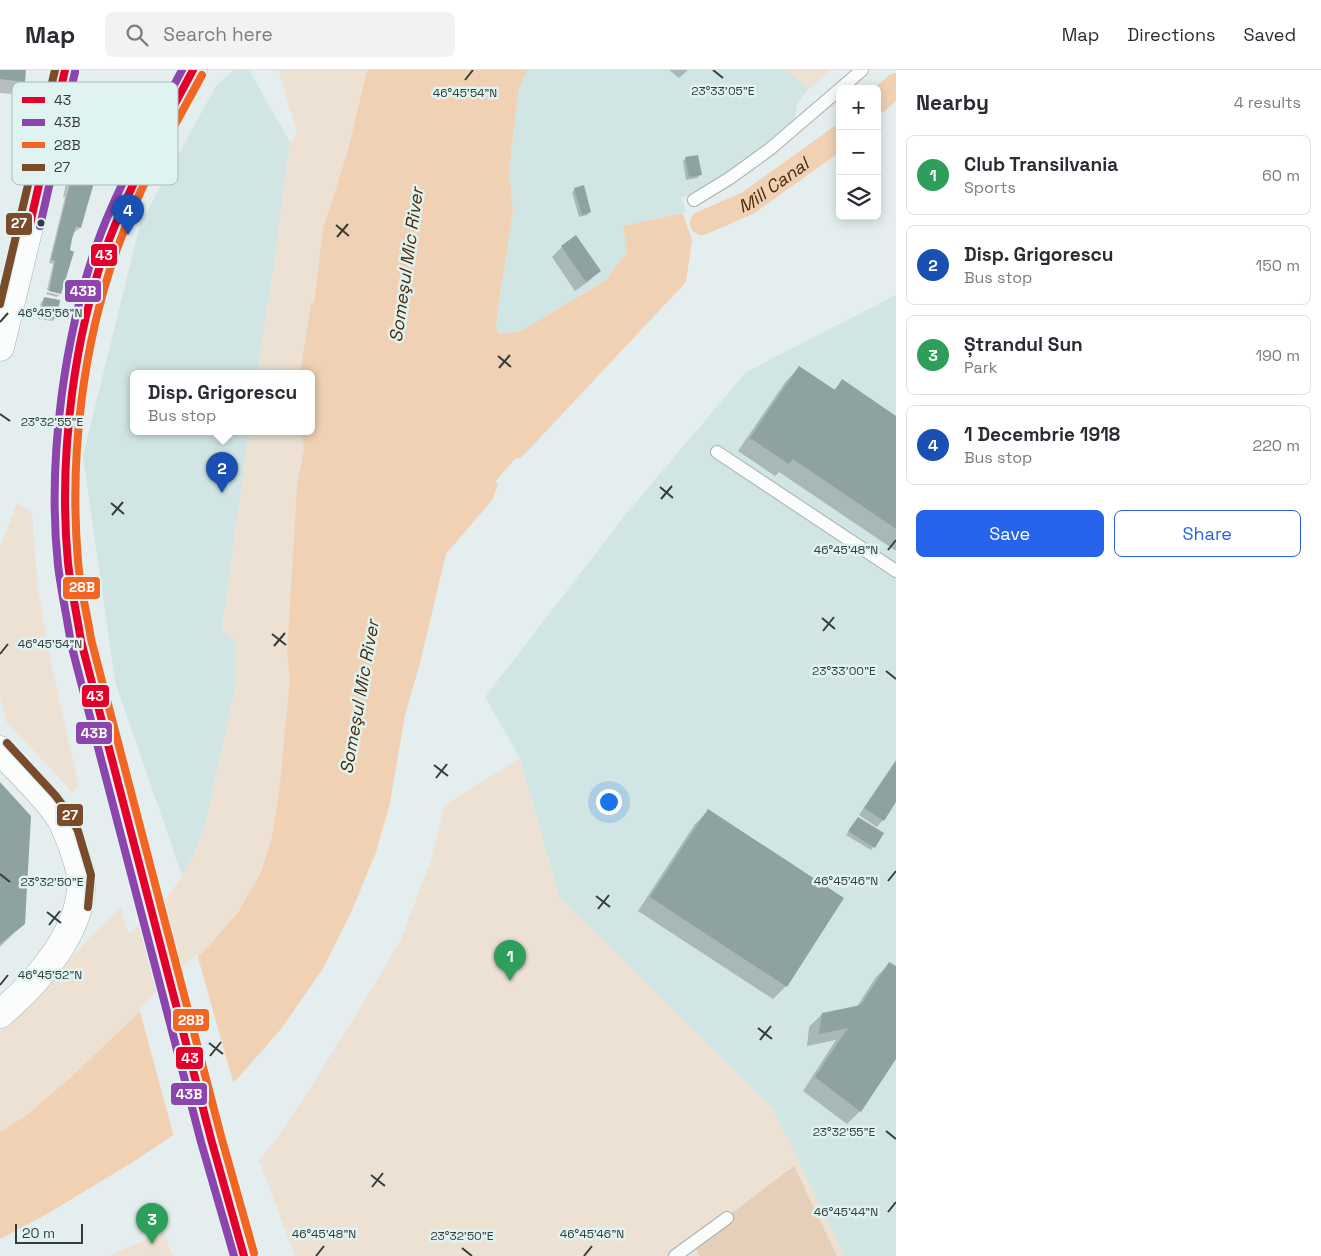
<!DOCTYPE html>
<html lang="en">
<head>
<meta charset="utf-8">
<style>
	body { margin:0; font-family:"Space Grotesk",sans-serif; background:#f2f2f3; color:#2b2b33 }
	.controls { position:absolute; right:15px; top:15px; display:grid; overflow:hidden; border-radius:8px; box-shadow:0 2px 12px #0003 }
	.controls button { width:45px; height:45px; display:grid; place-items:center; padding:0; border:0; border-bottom:1px solid #e1e1e2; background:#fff; color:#2b2b33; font:25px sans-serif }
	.scale { position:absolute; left:15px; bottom:12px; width:68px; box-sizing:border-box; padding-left:5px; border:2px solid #353d3c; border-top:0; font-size:14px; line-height:18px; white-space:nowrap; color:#353d3c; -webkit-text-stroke:4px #dff3f1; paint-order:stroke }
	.you { position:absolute; left:608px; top:731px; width:18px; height:18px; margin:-12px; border:4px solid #fff; border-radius:50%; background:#1a73e8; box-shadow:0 0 0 8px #1a73e833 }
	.badge { display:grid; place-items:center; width:32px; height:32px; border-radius:50%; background:#2563eb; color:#fff; font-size:16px; font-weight:700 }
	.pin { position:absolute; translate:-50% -41px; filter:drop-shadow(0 1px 2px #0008) }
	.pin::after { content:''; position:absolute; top:26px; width:18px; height:15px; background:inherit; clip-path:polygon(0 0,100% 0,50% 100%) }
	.popup { position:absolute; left:130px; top:300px; width:185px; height:65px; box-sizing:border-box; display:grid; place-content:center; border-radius:8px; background:#fff; filter:drop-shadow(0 1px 4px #0005); font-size:16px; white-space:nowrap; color:#7c7c81 }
	.popup b { font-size:19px; color:#2b2b33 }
	.popup::after { content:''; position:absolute; left:50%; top:100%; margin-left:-10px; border:10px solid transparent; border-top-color:#fff }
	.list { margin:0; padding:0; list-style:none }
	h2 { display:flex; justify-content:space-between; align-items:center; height:65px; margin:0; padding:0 20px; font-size:21px }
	h2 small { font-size:16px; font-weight:400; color:#7c7c81 }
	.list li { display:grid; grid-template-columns:32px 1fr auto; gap:15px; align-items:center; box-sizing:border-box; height:80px; margin:0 10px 10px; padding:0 10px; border:1px solid #e1e1e2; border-radius:8px }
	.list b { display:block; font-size:19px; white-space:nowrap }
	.list p { margin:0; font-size:16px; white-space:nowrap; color:#7c7c81 }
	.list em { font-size:16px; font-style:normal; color:#7c7c81 }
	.actions { display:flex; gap:10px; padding:15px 20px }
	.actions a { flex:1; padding:11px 0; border:1px solid #2563eb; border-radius:8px; text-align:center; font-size:18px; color:#2563eb }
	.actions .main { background:#2563eb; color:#fff }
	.icon { flex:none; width:28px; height:28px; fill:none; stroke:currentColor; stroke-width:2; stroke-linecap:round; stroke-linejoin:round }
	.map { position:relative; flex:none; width:896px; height:1186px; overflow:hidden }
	header { display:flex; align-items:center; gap:30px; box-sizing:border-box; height:70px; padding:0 25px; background:#fff; border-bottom:1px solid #e1e1e2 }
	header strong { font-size:24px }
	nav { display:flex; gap:28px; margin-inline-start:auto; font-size:18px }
	.search { width:350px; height:45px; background:#f2f2f3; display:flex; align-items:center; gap:12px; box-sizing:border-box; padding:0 18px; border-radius:8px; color:#7c7c81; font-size:19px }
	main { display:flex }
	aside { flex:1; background:#fff }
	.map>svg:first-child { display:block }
	.built { fill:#d1e6e4 }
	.green { fill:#ede1d4 }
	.forest { fill:#e5cfb8 }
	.water { fill:#f0d1b4 }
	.pier { fill:#e4eeee }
	.shadow { fill:#0003 }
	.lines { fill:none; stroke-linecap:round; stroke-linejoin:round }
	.canal { stroke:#f0d1b4; stroke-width:24 }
	.building { fill:#8ea2a0 }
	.service-casing { stroke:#a8b0af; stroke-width:14 }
	.tertiary-casing { stroke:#a8b0af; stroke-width:29 }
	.secondary-casing { stroke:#a8b0af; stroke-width:29 }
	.service { stroke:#fbfcfc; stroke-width:12 }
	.tertiary { stroke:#fbfcfc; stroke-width:28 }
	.secondary { stroke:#fbfcfc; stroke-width:28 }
	.bus-1-casing { stroke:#dff3f1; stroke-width:11 }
	.bus-2-casing { stroke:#dff3f1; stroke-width:11 }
	.bus-3-casing { stroke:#dff3f1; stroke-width:11 }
	.bus-4-casing { stroke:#dff3f1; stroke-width:11 }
	.bus-1 { stroke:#e4002b; stroke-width:8 }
	.bus-2 { stroke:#8e44ad; stroke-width:8 }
	.bus-3 { stroke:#f26522; stroke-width:8 }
	.bus-4 { stroke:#7a4b2a; stroke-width:8 }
	.ticks { fill:none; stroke:#353d3c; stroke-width:2 }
	.bus-dot { fill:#353d3c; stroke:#dff3f1; stroke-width:2 }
	.labels { text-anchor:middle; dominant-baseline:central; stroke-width:5; stroke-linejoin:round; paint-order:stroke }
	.water-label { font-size:18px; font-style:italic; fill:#4b2b0b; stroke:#dff3f1 }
	.key { fill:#dff3f1; stroke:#acbcbb; stroke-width:1 }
	.key-label { font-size:14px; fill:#353d3c }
	.ticks-label { font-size:12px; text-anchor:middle; fill:#353d3c; stroke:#dff3f1; stroke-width:5; stroke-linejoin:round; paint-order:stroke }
	.line-badge { stroke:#dff3f1; stroke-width:2 }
	.badge-label { font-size:14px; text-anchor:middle; font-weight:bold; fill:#fff }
</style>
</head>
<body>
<header>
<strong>Map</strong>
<div class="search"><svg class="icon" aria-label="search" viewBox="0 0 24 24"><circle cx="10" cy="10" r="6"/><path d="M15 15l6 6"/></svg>Search here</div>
<nav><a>Map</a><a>Directions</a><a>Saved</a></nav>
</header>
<main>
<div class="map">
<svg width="896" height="1186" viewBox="0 0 896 1186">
	<rect width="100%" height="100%" fill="#e4eeee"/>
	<path class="built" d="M234,0H249L290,72L273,202L257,304H133V362H249L222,560L236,572V616L205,755L193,787L182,805L115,612L83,386L140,154L216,16Z
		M527,0H786L809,19L797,33L795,51L703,121L681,128L686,142L624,156L627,182L606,210L519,262L498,263L496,255L513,141L509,100L519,19Z
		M896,225V1186H845L773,1039L559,827L520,688L485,627L626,444L746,302Z"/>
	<path class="green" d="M278,0H367L347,84L323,158L314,233H311L300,304H257L273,202L290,72L297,62Z
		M786,0H831L809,19Z
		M249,362H302L304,380L297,414L287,584L290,609L279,723L272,766L261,802L239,841L206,879L71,1007L28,1044L0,1062V961C35,936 61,899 90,867C100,857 111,848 121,838L129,864L167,827L178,812L193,787L205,755L236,616V572L222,560Z
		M17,433L32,442L38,520L51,592L79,717L72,722L6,651L0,626V478Z
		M520,688L559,827L773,1039L845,1186H295L259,1090L281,1063L315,1010L353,950L400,871L432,788L445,735Z
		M163,1162L173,1186H109Z"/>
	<path class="forest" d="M794,1096L837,1186H699L694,1172Z"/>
	<path class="water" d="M367,0H527L519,19L509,100L513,141L497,247L496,255L498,263L519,262L606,210L627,182L623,156L683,143L692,171L686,212L522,387L515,389L495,412L498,414L492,430L446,484L420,593L405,645L390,733L376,782L353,838L322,900L281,959L238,1008L191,1050L169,1068L133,1092L47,1144L0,1169V1062L28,1044L71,1007L206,879L239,841L261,802L272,766L279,723L290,609L287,584L297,414L304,380L302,362H311V304H300L311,233H314L323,158L347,84Z"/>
	<path class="pier" d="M197,884L234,1015L174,1067L139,938Z"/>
	<path class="shadow" d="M0,0H24V11L10,24L0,23Z
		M669,0H688L679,8Z
		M92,14L125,55L118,62L80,56L85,21Z
		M686,88L700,105L697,108L686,110L683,91Z
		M75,98L94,109L80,158L72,164L60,223L47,220L53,194L49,193L65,127H63L68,105Z
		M575,119L590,142L587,145L579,147L572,122Z
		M562,177L599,201L589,211L575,221L552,187Z
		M47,222L59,225L57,227L46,224Z
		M44,229L55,248L52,251L38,249L41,232Z
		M799,298L833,321L842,311L896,347V481L779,402L775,406L738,381L786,311Z
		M896,690V730L883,750L877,757L859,745Z
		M0,714L24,853L0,877Z
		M708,741L786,916L773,929L638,841L695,754Z
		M858,748L882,764L871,780L846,765Z
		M889,894L896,897V987L860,1041L847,1054L803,1021L836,970L807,976L809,957L822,944L856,938L876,907Z"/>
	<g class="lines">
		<g class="canal">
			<path d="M877,32L896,15"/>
			<path id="s1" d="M702,153L748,133L840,67"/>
		</g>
	</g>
	<path class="building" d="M0,0H26L25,12L0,9Z
		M92,13L132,19L126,56L86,49Z
		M698,85L702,105L689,107L685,87Z
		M74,97L87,101L89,105L95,109L81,158L76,156L72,169L70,180L74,182L61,224L49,221L55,191L51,190Z
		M584,115L591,142L582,145L574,118Z
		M576,165L601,201L586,212L561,176Z
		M44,227L60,230L57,249L40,246Z
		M799,296L835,320L842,309L896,346V459L793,389L789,394L750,368Z
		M896,691V732L884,751L864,738Z
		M0,712L31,746L25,854L0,874Z
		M708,739L844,828L787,917L650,827Z
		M858,747L884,763L875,778L848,761Z
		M889,892L896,896V989L861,1042L815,1007L848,958L819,964L822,943L861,935Z"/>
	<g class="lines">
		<g class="service-casing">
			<path id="service" d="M840,19L862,0
				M694,130L730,108L770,79L840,19
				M717,382L896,501
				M675,1186L727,1148"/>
		</g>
		<g class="tertiary-casing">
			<path id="tertiary" d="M0,277L37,124L65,0
				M0,680C20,702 45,724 61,749C66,758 69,768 73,777C76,787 80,797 81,807C85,859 37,913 0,944"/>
		</g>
		<g class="secondary-casing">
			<path id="secondary" d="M193,0C166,52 137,102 115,155C101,189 92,225 84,260C68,337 61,414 68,493C71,519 77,545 81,571L211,1069L244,1186"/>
		</g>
		<use href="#service" class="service"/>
		<use href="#tertiary" class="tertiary"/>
		<use href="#secondary" class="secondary"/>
		<g class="bus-1-casing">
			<path id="bus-1" d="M193,0C166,51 137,102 115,155C74,254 58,386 68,493C71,519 77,545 81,571L211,1069L244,1186
				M30,154L65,0"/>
		</g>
		<g class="bus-2-casing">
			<path id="bus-2" d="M182,0C154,54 123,106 101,163C64,261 47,391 58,495C61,521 67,547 71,574L201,1072L234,1186
				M40,156L75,2"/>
		</g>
		<g class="bus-3-casing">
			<path id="bus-3" d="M202,5C173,59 141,113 120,171C83,269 69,386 78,491C80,517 87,543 91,569L221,1066L254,1183"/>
		</g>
		<g class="bus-4-casing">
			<path id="bus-4" d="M0,234L55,0
				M7,673L55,725L70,745L78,761L91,805L88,837"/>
		</g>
		<use href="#bus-1" class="bus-1"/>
		<use href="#bus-2" class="bus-2"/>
		<use href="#bus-3" class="bus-3"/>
		<use href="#bus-4" class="bus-4"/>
	</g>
	<path class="ticks" d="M713,0L723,8M465,10L473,0M336,155L349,166M337,167L348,154M0,252L8,243M498,286L511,297M499,298L510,285M0,344L10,351M660,417L673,428M661,429L672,416M111,433L124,444M112,445L123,432M888,480L896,470M822,548L835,559M823,561L834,547M272,564L286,575M274,576L285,563M0,584L8,574M886,601L896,609M434,695L448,706M436,708L447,694M0,804L10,812M888,811L896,801M596,826L610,837M598,839L609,825M47,842L61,853M49,855L60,841M0,915L8,905M758,958L772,969M760,970L771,956M209,973L223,984M210,986L221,972M886,1061L896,1069M371,1105L385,1116M372,1117L383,1103M888,1142L896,1132M462,1178L472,1186M316,1186L324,1176M584,1186L592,1176"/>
	<circle class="bus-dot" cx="41" cy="153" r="4.5"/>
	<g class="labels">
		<g class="water-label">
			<text stroke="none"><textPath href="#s1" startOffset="81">Mill Canal</textPath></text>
			<text transform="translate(406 195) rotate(-82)">Someşul Mic River</text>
			<text transform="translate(359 627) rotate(-80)">Someşul Mic River</text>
		</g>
	</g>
	<rect x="12" y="12" width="166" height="103" rx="8" class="key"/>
	<rect x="22" y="27" width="23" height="6" fill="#e4002b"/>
	<rect x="22" y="49" width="23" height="7" fill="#8e44ad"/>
	<rect x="22" y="72" width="23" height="6" fill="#f26522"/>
	<rect x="22" y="94" width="23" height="7" fill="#7a4b2a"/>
	<g class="key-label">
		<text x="54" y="35">43</text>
		<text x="54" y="57">43B</text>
		<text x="54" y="80">28B</text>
		<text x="54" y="102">27</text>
	</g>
	<g class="ticks-label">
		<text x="723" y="25">23°33'05"E</text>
		<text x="465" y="27">46°45'54"N</text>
		<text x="50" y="247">46°45'56"N</text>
		<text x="52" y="356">23°32'55"E</text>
		<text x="846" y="484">46°45'48"N</text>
		<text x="50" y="578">46°45'54"N</text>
		<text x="844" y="605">23°33'00"E</text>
		<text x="846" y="815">46°45'46"N</text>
		<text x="52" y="816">23°32'50"E</text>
		<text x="50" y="909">46°45'52"N</text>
		<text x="844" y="1066">23°32'55"E</text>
		<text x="846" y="1146">46°45'44"N</text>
		<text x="324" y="1168">46°45'48"N</text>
		<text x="592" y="1168">46°45'46"N</text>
		<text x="462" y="1170">23°32'50"E</text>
	</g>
	<g class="line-badge">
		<rect x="5" y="142" width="28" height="24" rx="5" fill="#7a4b2a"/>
		<rect x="90" y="173" width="28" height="24" rx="5" fill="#e4002b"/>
		<rect x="64" y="209" width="38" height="24" rx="5" fill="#8e44ad"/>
		<rect x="62" y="506" width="39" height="24" rx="5" fill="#f26522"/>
		<rect x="81" y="614" width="29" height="24" rx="5" fill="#e4002b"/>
		<rect x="75" y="651" width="38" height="24" rx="5" fill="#8e44ad"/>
		<rect x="56" y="733" width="28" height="24" rx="5" fill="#7a4b2a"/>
		<rect x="172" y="938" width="38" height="24" rx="5" fill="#f26522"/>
		<rect x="175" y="976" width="29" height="24" rx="5" fill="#e4002b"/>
		<rect x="170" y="1012" width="38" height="24" rx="5" fill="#8e44ad"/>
	</g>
	<g class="badge-label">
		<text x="19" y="158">27</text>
		<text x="104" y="190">43</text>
		<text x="83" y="226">43B</text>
		<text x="82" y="522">28B</text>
		<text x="95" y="631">43</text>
		<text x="94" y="668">43B</text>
		<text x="70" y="750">27</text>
		<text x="191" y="955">28B</text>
		<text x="190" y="993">43</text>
		<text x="189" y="1029">43B</text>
	</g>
</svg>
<div class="controls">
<button>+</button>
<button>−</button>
<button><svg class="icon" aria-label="layers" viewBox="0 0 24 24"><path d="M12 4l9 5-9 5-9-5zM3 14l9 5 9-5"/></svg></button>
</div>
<div class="scale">20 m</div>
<div class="you"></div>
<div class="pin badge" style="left:510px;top:911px;background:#2e9e5b">1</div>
<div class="pin badge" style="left:222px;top:423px;background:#1a4fb4">2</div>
<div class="popup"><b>Disp. Grigorescu</b>Bus stop</div>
<div class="pin badge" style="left:152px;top:1174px;background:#2e9e5b">3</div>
<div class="pin badge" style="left:128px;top:165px;background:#1a4fb4">4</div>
</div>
<aside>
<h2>Nearby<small>4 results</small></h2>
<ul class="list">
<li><span class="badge" style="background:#2e9e5b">1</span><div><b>Club Transilvania</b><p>Sports</p></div><em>60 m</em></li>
<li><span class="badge" style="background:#1a4fb4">2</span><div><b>Disp. Grigorescu</b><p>Bus stop</p></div><em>150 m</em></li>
<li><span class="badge" style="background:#2e9e5b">3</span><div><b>Ștrandul Sun</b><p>Park</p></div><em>190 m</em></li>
<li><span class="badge" style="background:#1a4fb4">4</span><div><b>1 Decembrie 1918</b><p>Bus stop</p></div><em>220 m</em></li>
</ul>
<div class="actions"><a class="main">Save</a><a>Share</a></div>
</aside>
</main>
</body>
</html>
